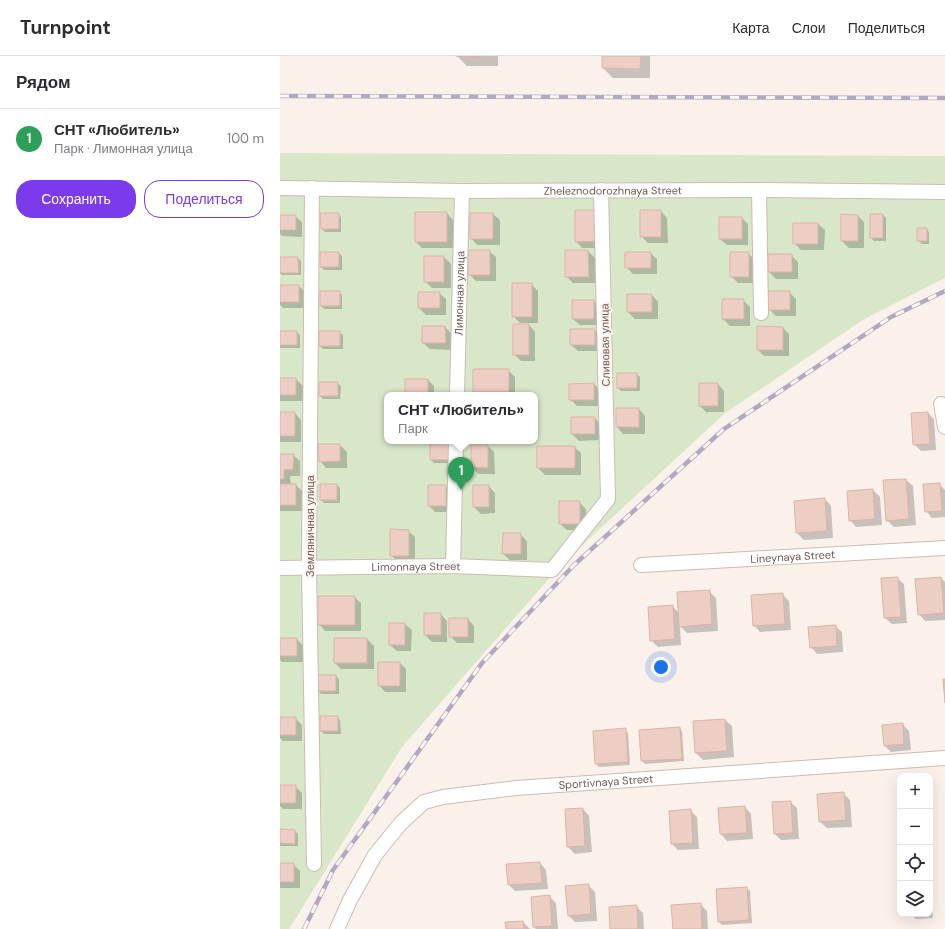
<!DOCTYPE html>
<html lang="ru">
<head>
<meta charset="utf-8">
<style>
	body { margin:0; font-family:"DM Sans",sans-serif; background:#f7f7f7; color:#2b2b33 }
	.controls { position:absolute; right:12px; bottom:12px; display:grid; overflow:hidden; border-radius:8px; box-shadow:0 4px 16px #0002 }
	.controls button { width:36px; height:36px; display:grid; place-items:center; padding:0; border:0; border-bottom:1px solid #e1e1e2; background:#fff; color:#2b2b33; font:20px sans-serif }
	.you { position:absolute; left:381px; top:611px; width:14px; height:14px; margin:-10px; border:3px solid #fff; border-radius:50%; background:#1a73e8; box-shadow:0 0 0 6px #1a73e833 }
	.badge { display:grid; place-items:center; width:26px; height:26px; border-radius:50%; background:#7c3aed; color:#fff; font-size:13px; font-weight:700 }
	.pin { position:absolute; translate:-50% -33px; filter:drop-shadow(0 1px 2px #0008) }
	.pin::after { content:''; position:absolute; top:21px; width:14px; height:12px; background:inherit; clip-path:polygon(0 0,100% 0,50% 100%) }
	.popup { position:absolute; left:104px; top:336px; width:154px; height:52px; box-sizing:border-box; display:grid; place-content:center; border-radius:8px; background:#fff; filter:drop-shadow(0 1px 3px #0005); font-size:13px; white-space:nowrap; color:#7c7c81 }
	.popup b { font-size:15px; color:#2b2b33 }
	.popup::after { content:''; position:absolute; left:50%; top:100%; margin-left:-8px; border:8px solid transparent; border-top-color:#fff }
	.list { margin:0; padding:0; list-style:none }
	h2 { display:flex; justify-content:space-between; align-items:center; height:52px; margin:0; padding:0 16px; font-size:17px }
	h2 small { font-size:13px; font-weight:400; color:#7c7c81 }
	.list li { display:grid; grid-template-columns:26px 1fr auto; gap:12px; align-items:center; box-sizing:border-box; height:60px; padding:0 16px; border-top:1px solid #e1e1e2 }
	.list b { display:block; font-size:15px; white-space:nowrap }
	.list p { margin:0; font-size:13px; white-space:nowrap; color:#7c7c81 }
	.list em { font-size:13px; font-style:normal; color:#7c7c81 }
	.actions { display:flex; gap:8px; padding:12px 16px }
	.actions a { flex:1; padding:9px 0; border:1px solid #7c3aed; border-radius:16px; text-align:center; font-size:14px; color:#7c3aed }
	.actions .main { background:#7c3aed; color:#fff }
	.icon { flex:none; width:22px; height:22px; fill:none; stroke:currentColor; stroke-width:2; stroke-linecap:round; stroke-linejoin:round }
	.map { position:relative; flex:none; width:665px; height:873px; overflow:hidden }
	header { display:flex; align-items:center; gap:24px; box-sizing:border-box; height:56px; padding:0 20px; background:#fff; border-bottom:1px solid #e1e1e2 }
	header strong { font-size:19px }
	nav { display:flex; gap:22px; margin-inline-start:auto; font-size:14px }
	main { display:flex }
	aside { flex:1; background:#fff }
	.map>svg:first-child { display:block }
	.green { fill:#d9e7c9; fill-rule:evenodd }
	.shadow { fill:#0003 }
	.building { fill:#edcec4; stroke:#deb3a6 }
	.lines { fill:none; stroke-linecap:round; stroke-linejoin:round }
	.minor-casing { stroke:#cdbbb3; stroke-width:16 }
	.minor { stroke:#fff; stroke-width:14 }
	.rail-casing { stroke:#b3a8c3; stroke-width:4.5 }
	.rail { stroke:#fdf6f0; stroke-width:3; stroke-dasharray:9; stroke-linecap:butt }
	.labels { text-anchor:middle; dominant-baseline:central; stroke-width:4; stroke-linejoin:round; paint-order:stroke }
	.street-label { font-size:11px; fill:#725750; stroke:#fdf6f0 }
</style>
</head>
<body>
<header>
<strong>Turnpoint</strong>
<nav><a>Карта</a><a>Слои</a><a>Поделиться</a></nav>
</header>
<main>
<aside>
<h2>Рядом<small></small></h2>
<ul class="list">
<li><span class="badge" style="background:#2e9e5b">1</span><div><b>СНТ «Любитель»</b><p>Парк · Лимонная улица</p></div><em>100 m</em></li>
</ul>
<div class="actions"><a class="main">Сохранить</a><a>Поделиться</a></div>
</aside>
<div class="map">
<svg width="665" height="873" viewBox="0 0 665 873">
	<rect width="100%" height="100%" fill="#faf1ea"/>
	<path class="green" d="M0,97L665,100V222L584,263L444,358L280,510L122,691L9,873H0ZM107,339H255V385H107Z"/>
	<path class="shadow" d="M177,0H218V10H187Z
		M323,0H370V22H333L323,12Z
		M296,155L323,192H302L296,185Z
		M381,155L387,162L388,187H368L361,180Z
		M167,157L173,164V192H142L136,186Z
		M58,158L61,161V176H45L42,173Z
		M213,158L220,164V189H197L191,182Z
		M603,159L606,162V185H594L591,182Z
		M0,160H15L22,166V181L2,180L0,178Z
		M578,160L584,166V192H569L562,185Z
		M462,162L468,168V189H447L440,183Z
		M538,168L545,174L544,194H521L514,187Z
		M646,173L649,176V188H642L638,185Z
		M209,195L216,201V225H196L189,218Z
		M308,195L315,202V227H293L286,220Z
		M59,197L62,200V214H44L41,211Z
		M370,197L377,203V218H353L346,211Z
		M468,197L475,204V227H458L451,220Z
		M511,199L518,206V223H496L489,216Z
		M145,201H164L171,208V232H152L145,225Z
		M0,202H18L21,205V219H2L0,217Z
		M251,228L258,235V267H240L233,260Z
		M0,230H19L26,237V252H3L0,249Z
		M59,236L62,239V253H44L41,250Z
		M509,236L516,243V260H496L489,253Z
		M159,237L166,243V259H146L139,252Z
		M372,239L378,246V263H355L348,256Z
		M443,244H463L470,251V270H450L443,263Z
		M314,245L321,252V269H300L293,263Z
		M249,269L255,276V305H241L234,298Z
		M143,271H165L172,278V294L150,293L143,287Z
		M503,272L509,278V300H484L478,294Z
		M315,274L322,281V295H298L291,289Z
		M0,276H17L20,279V292H0Z
		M59,276L63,279V293H43L40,290Z
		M228,314L235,321V339H198L194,335Z
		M357,318L360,321V335H341L338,332Z
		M0,323H16L23,330V345H0Z
		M148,324L154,330V339H126Z
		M57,327L61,330L60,343H43L40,340Z
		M314,328L321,335V350H297L290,343V329Z
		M438,328L444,335V356H426L420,350Z
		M359,353L365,360V378H343L337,371Z
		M0,357H15L21,364V386H0Z
		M648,357L654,363L656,394L641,395L634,388Z
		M315,362L321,369V384L299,385L292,378Z
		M135,385H161V386Z
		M168,388L172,407H154L151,404Z
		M39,389H60L67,396V412H46L40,405Z
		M208,390L214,396L215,418H198L192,411Z
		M294,391L301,397V419H265L258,412Z
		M0,399H13L20,405V420H10L11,429H16L23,436V455H0Z
		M626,424L633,430L636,469L614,471L607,464Z
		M659,428L665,434V461L652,462L646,455Z
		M57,429L60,432V447H44L41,444Z
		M165,430L172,437V456H155L149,450Z
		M209,430L215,437V457L201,458L194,451Z
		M593,434L600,441L602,469L576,471L570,464Z
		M545,443L551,450L553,482L524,484L517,477L515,445Z
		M299,446L306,453V474H287L280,468Z
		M128,475L135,481V506H118L111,499Z
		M240,478L247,485V504H230L223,498Z
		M617,522L624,528L627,567L612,568L605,562Z
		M661,522L665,526V564L645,565L639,558Z
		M429,535L436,542L438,575L407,577L400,570L401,589L378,591L371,584L392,550L399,557Z
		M502,538L509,545L511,574L480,576L474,569Z
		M74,541L81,547V575H45L39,568Z
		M161,558L167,565V586H152L145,579Z
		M188,563L194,570V587H177L170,580Z
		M125,568L132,574L131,595H117L110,589Z
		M555,570L562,576L563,596L537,598L531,591Z
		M0,583H17L23,590V606H2L0,604Z
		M55,583H87L94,590V613H61L55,607Z
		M120,607L126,613V636H105L99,629Z
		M56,620L59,623V638H41L38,634Z
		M57,661L60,664L61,678H44L41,675Z
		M0,662H15L22,669V685H3L0,682Z
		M445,664L452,670L454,701L423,704L416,697L414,666Z
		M622,668L629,675L631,694L611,696L604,689Z
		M399,672L402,675L404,705L365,708L362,705Z
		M345,674L348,677L350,709L319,711L316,708Z
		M0,730H15L22,737V753H3L0,750Z
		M564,738L570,744L572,771L547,772L540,766Z
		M510,746L517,752L519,783L501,784L495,778Z
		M465,751L471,758L473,783L447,785L441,778Z
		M303,753L309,760L312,796L295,798L288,791L286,754Z
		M410,754L417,761L419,793L398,794L392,788Z
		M0,774L15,775L18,778V790H0Z
		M260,807L266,814L268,833L235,835L229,829Z
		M0,808H13L20,815V832H0Z
		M308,829L315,836L317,865L295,866L288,859Z
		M466,832L470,835L472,867L442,869L439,866Z
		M269,840L276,847L278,873H256L254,871L252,842Z
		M650,841L652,843L653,862L636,863L631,858H650Z
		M420,848L427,855L428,873H394Z
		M356,850L363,857L364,873H331Z
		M243,866L250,873H227Z"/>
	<path class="building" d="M176,0H209V1Z
		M322,0H361L360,13L322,12Z
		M295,154H317V185L295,186Z
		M360,154H381V181H360Z
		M135,156H167V186H135Z
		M40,157H59V173H41Z
		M190,157H213V183H190Z
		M561,158L578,159V185H561Z
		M590,158H603V182H590Z
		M0,159H16V174H0Z
		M439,161H462V183H439Z
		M513,167H538V188H513Z
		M637,172H647V185H637Z
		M188,194H210V219H188Z
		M285,194H308L309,221H285Z
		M40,196H59V211H40Z
		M345,196H371V212H345Z
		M450,196H469V221H450Z
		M488,198H512V216H488Z
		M144,200H164V226H144Z
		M0,201H18L19,217H0Z
		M232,227H252V261H232Z
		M0,229H19V246H0Z
		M40,235H60V250H40Z
		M488,235H510V254H488Z
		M138,236H160V252H138Z
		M347,238H372V256H347Z
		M442,243H464V263H442Z
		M292,244H314V263H292Z
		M233,268H249V299H233Z
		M142,270H165L166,287H142Z
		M477,270L503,271V294H477Z
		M290,273H315V289H290Z
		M0,275H17V289H0Z
		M39,275H60V290H39Z
		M193,313H229V336H193Z
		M337,317H357V332H337Z
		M0,322H16V339H0Z
		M125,323H148V339H125Z
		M39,326H58V340H39Z
		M314,327V344H289V328Z
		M419,327H438V350H419Z
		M336,352H359V371H336Z
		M0,356H15V380H0Z
		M648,356L650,388L633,389L631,357Z
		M291,361H315V378H291Z
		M150,387H169V404H150Z
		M38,388H60V405L39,406Z
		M191,389H208V412L191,411Z
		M257,390H295V412H257Z
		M0,398H14L13,413L4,414V423H0Z
		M626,423L629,463L606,465L603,424Z
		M660,427L662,455L645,456L643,428Z
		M0,428H16V449H0Z
		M40,428H57V444H40Z
		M148,429H166V450H148Z
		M193,429H209V451H193Z
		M593,433L595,463L569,465L567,435Z
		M545,442L547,475L516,477L514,445Z
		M279,445H300V468H279Z
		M110,473L129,474V500H110Z
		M223,477H241V498H222Z
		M618,521L621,561L604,562L601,522Z
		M661,521L664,557L638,559L635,523Z
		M430,534L432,568L399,571L397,536Z
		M503,537L505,568L473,570L471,539Z
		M38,540H75V569H38Z
		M393,549L395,583L370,585L368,551Z
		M144,557H161V579H144Z
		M169,562H188V581H169Z
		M109,567H125V589H109Z
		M556,569L557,590L530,592L528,571Z
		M0,582H17V600H0Z
		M54,582H87V607H54Z
		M98,606H120V630H98Z
		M37,619H56V635H37Z
		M663,623H665V647Z
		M40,660H58V675H40Z
		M0,661H16V679H0Z
		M445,663L447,695L415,697L413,665Z
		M623,667L624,688L604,690L602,669Z
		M400,671L402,703L361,705L359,674Z
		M346,672L348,706L315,708L313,675Z
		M0,729H16V747H0Z
		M564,736L566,764L539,766L537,738Z
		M511,745L513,777L494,778L492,746Z
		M465,750L467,777L440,778L438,752Z
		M303,752L305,790L287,791L285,753Z
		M411,753L413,787L391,788L389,755Z
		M0,773L15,774V788L0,787Z
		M260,806L262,827L228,829L226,808Z
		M0,807H14V826H0Z
		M309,828L311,858L288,860L285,830Z
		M467,831L469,864L438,866L436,833Z
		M270,839L272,870L253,871L251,841Z
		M421,847L422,873H393L391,849Z
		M357,849L358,873H330L329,851Z
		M243,865L244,873H226L225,866Z"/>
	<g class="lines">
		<g class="minor-casing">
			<g id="minor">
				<path id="s1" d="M0,132L182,135L479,134L665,136"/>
				<path d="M32,132L29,512L34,808"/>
				<path d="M479,134L481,257"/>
				<path id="s2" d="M177,339L182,135"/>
				<path d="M661,348L665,371"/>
				<path id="s3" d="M361,509L665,492"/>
				<path d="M173,510L176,385"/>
				<path id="s4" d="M0,512L173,510L272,514L328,443L321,134"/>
				<path id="s5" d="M57,873L70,844L95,799L121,767L144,746L163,741L236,732L665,702"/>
			</g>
		</g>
		<use href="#minor" class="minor"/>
		<g class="rail-casing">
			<path id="rail" d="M0,40L665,42
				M24,873L53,814L202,607L294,509L444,373L611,261L665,235"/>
		</g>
		<use href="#rail" class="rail"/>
	</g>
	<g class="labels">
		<g class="street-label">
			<text stroke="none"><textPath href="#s1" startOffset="333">Zheleznodorozhnaya Street</textPath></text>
			<text stroke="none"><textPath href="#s2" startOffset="102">Лимонная улица</textPath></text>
			<text transform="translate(325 289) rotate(-91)">Сливовая улица</text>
			<text transform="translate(30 470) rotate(-90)">Земляничная улица</text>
			<text stroke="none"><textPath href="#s3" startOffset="152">Lineynaya Street</textPath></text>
			<text stroke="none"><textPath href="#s4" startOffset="136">Limonnaya Street</textPath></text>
			<text stroke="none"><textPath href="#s5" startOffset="339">Sportivnaya Street</textPath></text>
		</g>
	</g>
</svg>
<div class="controls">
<button>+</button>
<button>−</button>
<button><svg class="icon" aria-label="locate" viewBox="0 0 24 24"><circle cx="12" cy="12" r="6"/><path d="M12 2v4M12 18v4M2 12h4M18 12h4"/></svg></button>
<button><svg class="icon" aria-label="layers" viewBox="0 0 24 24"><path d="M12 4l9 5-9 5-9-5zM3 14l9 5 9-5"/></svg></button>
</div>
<div class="you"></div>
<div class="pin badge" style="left:181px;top:434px;background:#2e9e5b">1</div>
<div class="popup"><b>СНТ «Любитель»</b>Парк</div>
</div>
</main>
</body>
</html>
